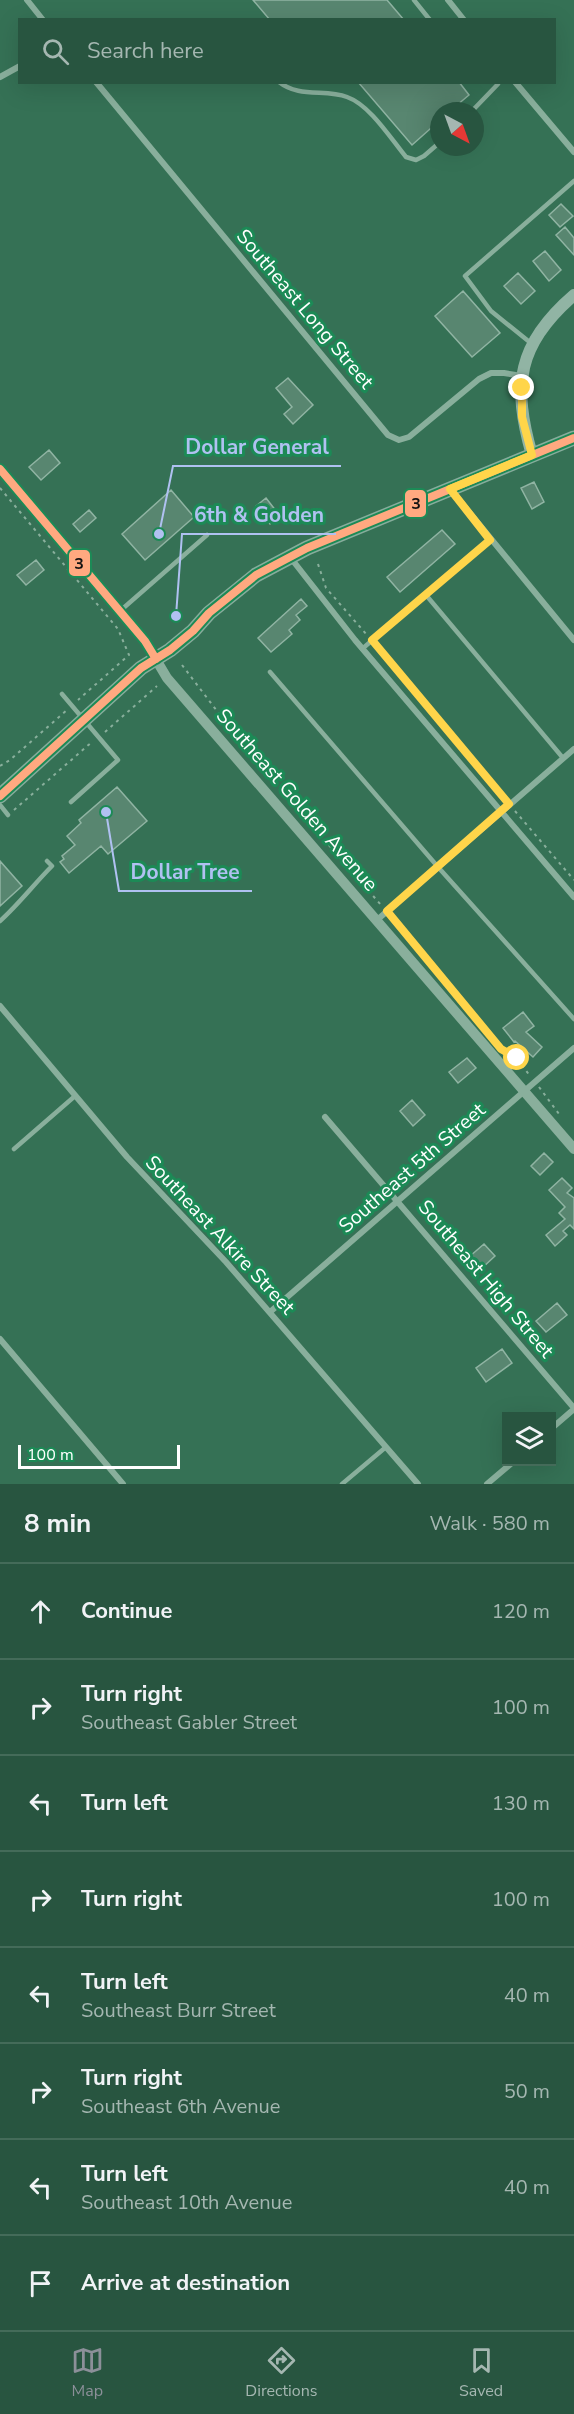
<!DOCTYPE html>
<html lang="en">
<head>
<meta charset="utf-8">
<style>
	body { margin:0; font-family:"Nunito Sans",sans-serif; background:#345e4b; color:#f1f3f6 }
	.controls { position:absolute; right:18px; bottom:18px; display:grid; overflow:hidden; border-radius:0px; box-shadow:0 6px 24px #0002 }
	.controls button { width:54px; height:54px; display:grid; place-items:center; padding:0; border:0; border-bottom:2px solid #446b59; background:#285540; color:#f1f3f6; font:30px sans-serif }
	.compass { position:absolute; left:430px; top:102px; width:54px; height:54px; border-radius:50%; background:#285540; box-shadow:0 6px 24px #0002; rotate:139deg }
	.scale { position:absolute; left:18px; bottom:15px; width:162px; box-sizing:border-box; padding-left:6px; border:3px solid #fff; border-top:0; font-size:16px; line-height:21px; white-space:nowrap; color:#fff; -webkit-text-stroke:4px #1c8a56; paint-order:stroke }
	.stop { position:absolute; width:18px; height:18px; margin:-14px; border:4px solid #ffd54a; border-radius:50%; background:#fff }
	.stop.end { background:#ffd54a; border-color:#fff; box-shadow:0 2px 6px #0008 }
	.list { margin:0; padding:0; list-style:none }
	h2 { display:flex; justify-content:space-between; align-items:center; height:78px; margin:0; padding:0 24px; font-size:26px }
	h2 small { font-size:20px; font-weight:400; color:#a5b7b1 }
	.list li { display:grid; grid-template-columns:39px 1fr auto; gap:18px; align-items:center; box-sizing:border-box; height:96px; padding:0 24px; border-top:2px solid #446b59 }
	.list b { display:block; font-size:22px; white-space:nowrap }
	.list p { margin:0; font-size:20px; white-space:nowrap; color:#a5b7b1 }
	.list em { font-size:20px; font-style:normal; color:#a5b7b1 }
	.icon { flex:none; width:33px; height:33px; fill:none; stroke:currentColor; stroke-width:2; stroke-linecap:round; stroke-linejoin:round }
	.map { position:relative; flex:none; width:574px; height:1484px; overflow:hidden }
	.search { position:absolute; background:#285540; box-shadow:0 6px 24px #0002; left:18px; right:18px; top:18px; height:66px; display:flex; align-items:center; gap:15px; box-sizing:border-box; padding:0 21px; border-radius:0px; color:#a5b7b1; font-size:22px }
	.sheet { height:846px; background:#285540 }
	nav { display:flex; justify-content:space-around; align-items:center; box-sizing:border-box; height:84px; border-top:2px solid #446b59; background:#285540; font-size:16px; color:#a5b7b1 }
	nav a { display:grid; justify-items:center; gap:3px }
	nav .on { color:#8c9099 }
	.map>svg:first-child { display:block }
	.building { fill:#588670; stroke:#90b4a3; stroke-width:1.5 }
	.lines { fill:none; stroke-linecap:round; stroke-linejoin:round }
	.path { stroke:#89af9c; stroke-width:2; stroke-dasharray:3 4.5; stroke-linecap:butt }
	.service { stroke:#89af9c; stroke-width:4.5 }
	.minor { stroke:#89af9c; stroke-width:6 }
	.tertiary { stroke:#89af9c; stroke-width:10 }
	.secondary { stroke:#91b4a4; stroke-width:12 }
	.primary { stroke:#87ad9c; stroke-width:15 }
	.bus-1-casing { stroke:#1c8a56; stroke-width:12 }
	.bus-1 { stroke:#ffa980; stroke-width:8 }
	.route { stroke:#ffd54a; stroke-width:8 }
	.labels { text-anchor:middle; dominant-baseline:central; stroke-width:6; stroke-linejoin:round; paint-order:stroke }
	.street-label { font-size:20px; fill:#fff; stroke:#1c8a56 }
	.leader { fill:none; stroke:#b0c1f1; stroke-width:2 }
	.callout-dot { fill:#b0c1f1; stroke:#1c8a56; stroke-width:2 }
	.callout-label { font-size:21px; text-anchor:middle; font-weight:bold; fill:#b0c1f1; stroke:#1c8a56; stroke-width:6; stroke-linejoin:round; paint-order:stroke }
	.line-badge { stroke:#1c8a56; stroke-width:2 }
	.pale-badge-label { font-size:16px; text-anchor:middle; font-weight:bold; fill:#111 }
</style>
</head>
<body>
<div class="map">
<svg width="574" height="1484" viewBox="0 0 574 1484">
	<rect width="100%" height="100%" fill="#357155"/>
	<path class="building" d="M253,0H387L404,20H270Z
		M358,82H459L469,95L450,111H439V121L412,145Z
		M561,204L573,216L560,227L549,215Z
		M565,227L574,238V255L556,235Z
		M545,251L561,270L549,281L533,261Z
		M518,273L535,291L521,304L504,286Z
		M463,291L500,333L472,357L435,316Z
		M288,378L313,405L293,424L284,414L292,407L276,388Z
		M49,450L60,463L41,480L29,467Z
		M534,482L544,502L532,509L521,488Z
		M171,490L194,517L145,560L122,534Z
		M266,498L280,516L270,524L256,506Z
		M89,510L96,518L80,532L73,524Z
		M442,530L455,544L400,592L387,577Z
		M36,560L44,570L26,585L17,575Z
		M301,599L307,606L296,615L300,620L289,630L292,634L271,652L258,638Z
		M117,787L147,821L108,854L101,846L69,873L60,862L64,859L62,856L75,845L67,836L81,823L79,820Z
		M0,861L22,886L0,906Z
		M523,1012L534,1026L526,1032L542,1047L533,1057L515,1041L514,1042L503,1028Z
		M467,1058L476,1068L458,1083L449,1072Z
		M412,1100L425,1115L413,1126L400,1111Z
		M544,1153L553,1162L540,1175L531,1166Z
		M562,1178L572,1188L567,1193L574,1198V1229L570,1225L563,1231L567,1235L555,1246L546,1235L565,1219L559,1213L565,1207L549,1190Z
		M484,1244L495,1256L481,1269L469,1257Z
		M557,1303L567,1315L546,1332L536,1321Z
		M502,1349L512,1363L486,1382L476,1368Z"/>
	<g class="lines">
		<path class="path" d="M0,488L118,629L129,655L78,700
			M318,564L326,588L367,635
			M376,646L504,798
			M182,665L252,757L381,905
			M105,732L157,686
			M0,766L10,760L67,710
			M14,810L93,741
			M515,811L574,880
			M393,918L452,990
			M505,1051L517,1058L530,1076
			M539,1087L559,1114"/>
		<path class="service" d="M414,0L430,20
			M279,82C299,98 325,89 347,97C370,105 391,139 406,157L416,160L424,156L439,143
			M472,111L498,84
			M532,344L491,311L465,276L574,181
			M426,595L563,758
			M120,611L207,535
			M362,649L490,540
			M270,672L438,867L574,1019
			M62,694L118,760L71,802
			M0,805L8,815
			M0,921C19,904 34,884 52,866L47,861
			M14,1149L75,1096
			M342,1484L386,1447"/>
		<path class="minor" d="M27,0L43,20
			M448,0L464,20
			M0,77L20,66
			M96,82L388,435L399,440L409,437L479,379L491,373H504L522,376
			M515,82L574,152
			M451,490L574,640
			M290,557L355,640L574,897
			M377,920L574,749
			M0,1006L127,1157L226,1262L418,1484
			M325,1117L574,1408
			M270,1312L574,1048
			M0,1339L123,1484
			M552,1428L574,1409
			M487,1484L513,1462"/>
		<path class="tertiary" d="M0,469L145,641L167,678L574,1149"/>
		<path class="secondary" d="M532,455C512,385 517,344 574,295"/>
		<path class="primary" d="M0,796L141,668L170,650L193,631L209,613L256,575L307,548L574,438"/>
		<g class="bus-1-casing">
			<path id="bus-1" d="M0,469L145,641L156,659
				M0,796L141,668L170,650L193,631L209,613L256,575L307,548L574,438"/>
		</g>
		<use href="#bus-1" class="bus-1"/>
	</g>
	<g class="lines">
		<path class="route" d="M517,1058L501,1049L387,911L509,804L372,640L490,540L450,489L532,455L522,417V388"/>
	</g>
	<g class="labels">
		<g class="street-label">
			<text transform="translate(305 309) rotate(50)">Southeast Long Street</text>
			<text transform="translate(297 800) rotate(49)">Southeast Golden Avenue</text>
			<text transform="translate(412 1168) rotate(-41)">Southeast 5th Street</text>
			<text transform="translate(220 1235) rotate(47)">Southeast Alkire Street</text>
			<text transform="translate(486 1279) rotate(50)">Southeast High Street</text>
		</g>
	</g>
	<path class="leader" d="M159 534L173 466H341M176 616L182 534H336M106 812L119 891H252"/>
	<g class="callout-dot">
		<circle cx="159" cy="534" r="6"/>
		<circle cx="176" cy="616" r="6"/>
		<circle cx="106" cy="812" r="6"/>
	</g>
	<g class="callout-label">
		<text x="257" y="454">Dollar General</text>
		<text x="259" y="522">6th &amp; Golden</text>
		<text x="185" y="879">Dollar Tree</text>
	</g>
	<g class="line-badge">
		<rect x="404" y="489" width="23" height="29" rx="6" fill="#ffa980"/>
		<rect x="68" y="549" width="23" height="28" rx="6" fill="#ffa980"/>
	</g>
	<g class="pale-badge-label">
		<text x="416" y="509">3</text>
		<text x="79" y="569">3</text>
	</g>
</svg>
<div class="controls">
<button><svg class="icon" aria-label="layers" viewBox="0 0 24 24"><path d="M12 4l9 5-9 5-9-5zM3 14l9 5 9-5"/></svg></button>
</div>
<svg class="compass" viewBox="-18 -18 36 36"><path d="M0-13l5 13h-10z" fill="#e53935"/><path d="M0 13l5-13h-10z" fill="#a5b7b1"/></svg>
<div class="scale">100 m</div>
<div class="stop" style="left:517px;top:1058px"></div>
<div class="stop end" style="left:522px;top:388px"></div>
<div class="search"><svg class="icon" aria-label="search" viewBox="0 0 24 24"><circle cx="10" cy="10" r="6"/><path d="M15 15l6 6"/></svg>Search here</div>
</div>
<section class="sheet">
<h2>8 min<small>Walk · 580 m</small></h2>
<ul class="list">
<li><svg class="icon" aria-label="ahead" viewBox="0 0 24 24"><path d="M12 20V5M6 11l6-6 6 6"/></svg><div><b>Continue</b></div><em>120 m</em></li>
<li><svg class="icon" aria-label="right" viewBox="0 0 24 24"><path d="M7 20v-9h11M14 6l5 5-5 5"/></svg><div><b>Turn right</b><p>Southeast Gabler Street</p></div><em>100 m</em></li>
<li><svg class="icon" aria-label="left" viewBox="0 0 24 24"><path d="M17 20v-9H6M10 6l-5 5 5 5"/></svg><div><b>Turn left</b></div><em>130 m</em></li>
<li><svg class="icon" aria-label="right" viewBox="0 0 24 24"><path d="M7 20v-9h11M14 6l5 5-5 5"/></svg><div><b>Turn right</b></div><em>100 m</em></li>
<li><svg class="icon" aria-label="left" viewBox="0 0 24 24"><path d="M17 20v-9H6M10 6l-5 5 5 5"/></svg><div><b>Turn left</b><p>Southeast Burr Street</p></div><em>40 m</em></li>
<li><svg class="icon" aria-label="right" viewBox="0 0 24 24"><path d="M7 20v-9h11M14 6l5 5-5 5"/></svg><div><b>Turn right</b><p>Southeast 6th Avenue</p></div><em>50 m</em></li>
<li><svg class="icon" aria-label="left" viewBox="0 0 24 24"><path d="M17 20v-9H6M10 6l-5 5 5 5"/></svg><div><b>Turn left</b><p>Southeast 10th Avenue</p></div><em>40 m</em></li>
<li><svg class="icon" aria-label="arrive" viewBox="0 0 24 24"><path d="M6 21V4h12l-3 4 3 4H6"/></svg><div><b>Arrive at destination</b></div></li>
</ul>
</section>
<nav>
<a class="on"><svg class="icon" aria-label="map" viewBox="0 0 24 24"><path d="M3 6l6-2 6 2 6-2v14l-6 2-6-2-6 2zM9 4v14M15 6v14"/></svg>Map</a>
<a><svg class="icon" aria-label="directions" viewBox="0 0 24 24"><path d="M12 3l9 9-9 9-9-9zM9 14v-3h6M13 9l2 2-2 2"/></svg>Directions</a>
<a><svg class="icon" aria-label="saved" viewBox="0 0 24 24"><path d="M7 4h10v16l-5-4-5 4z"/></svg>Saved</a>
</nav>
</body>
</html>
